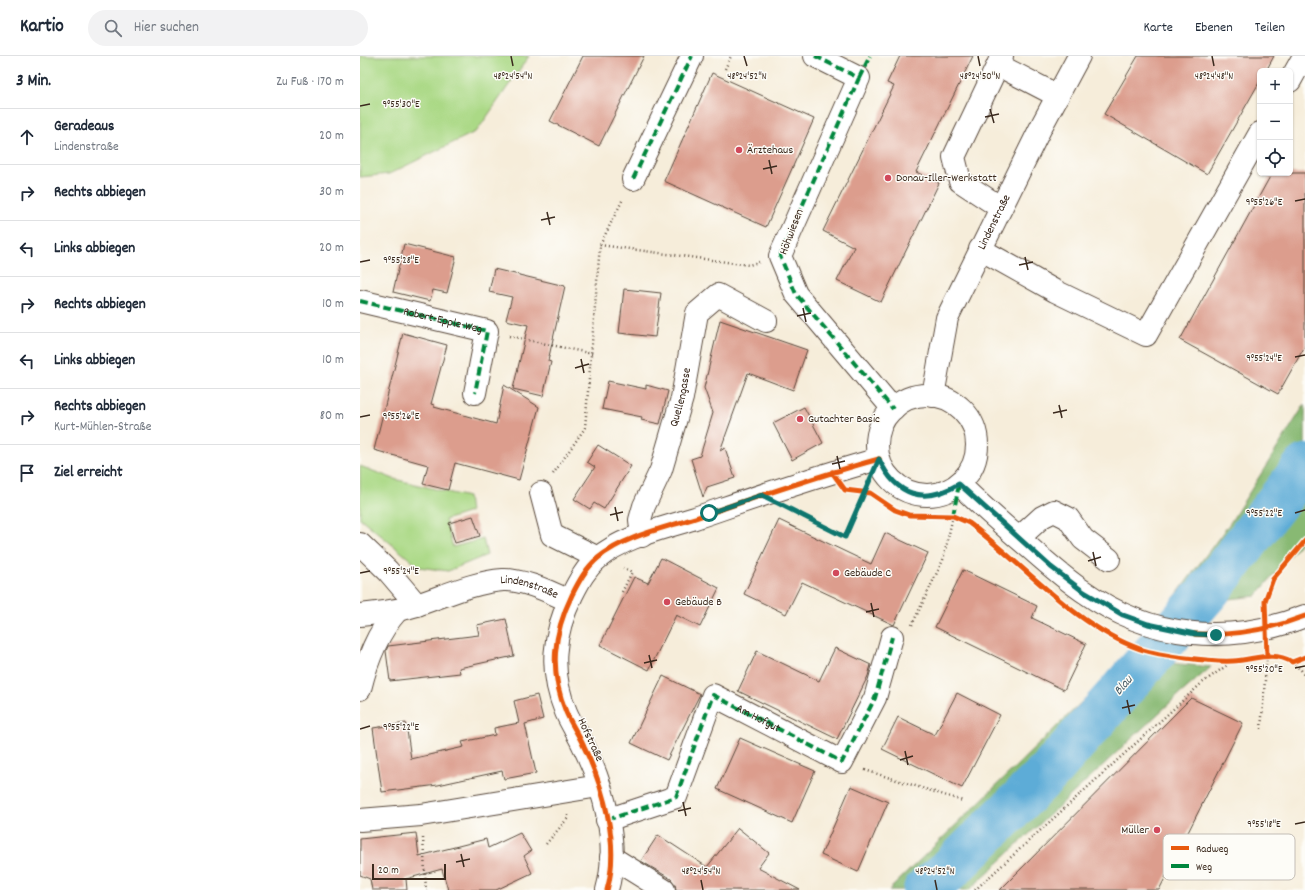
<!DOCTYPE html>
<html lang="de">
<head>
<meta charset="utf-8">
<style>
	body { margin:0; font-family:Dekko,sans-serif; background:#f2f2f3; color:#1f2937 }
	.controls { position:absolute; right:12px; top:12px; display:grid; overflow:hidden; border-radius:6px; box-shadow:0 1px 3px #0004 }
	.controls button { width:36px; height:36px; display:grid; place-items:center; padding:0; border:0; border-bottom:1px solid #e0e1e3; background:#fff; color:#1f2937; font:20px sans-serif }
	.scale { position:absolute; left:12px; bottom:10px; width:74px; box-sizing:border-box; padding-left:4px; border:2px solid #3b2a1e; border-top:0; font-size:11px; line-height:14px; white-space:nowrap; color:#3b2a1e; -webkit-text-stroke:3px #fdfcf7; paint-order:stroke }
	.stop { position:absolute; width:12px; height:12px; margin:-9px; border:3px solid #0f766e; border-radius:50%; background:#fff }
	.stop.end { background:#0f766e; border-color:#fff; box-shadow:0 1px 4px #0008 }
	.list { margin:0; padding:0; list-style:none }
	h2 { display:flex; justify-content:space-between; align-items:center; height:52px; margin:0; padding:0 16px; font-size:17px }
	h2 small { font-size:13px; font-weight:400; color:#747a83 }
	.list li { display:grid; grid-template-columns:26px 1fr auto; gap:12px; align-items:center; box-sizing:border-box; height:56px; padding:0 16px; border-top:1px solid #e0e1e3 }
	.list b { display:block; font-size:15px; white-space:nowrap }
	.list p { margin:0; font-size:13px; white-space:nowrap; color:#747a83 }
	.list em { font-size:13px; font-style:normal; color:#747a83 }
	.icon { flex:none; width:22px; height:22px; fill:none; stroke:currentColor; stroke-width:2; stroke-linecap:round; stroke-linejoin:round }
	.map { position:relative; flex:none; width:945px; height:834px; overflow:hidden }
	header { display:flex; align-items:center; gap:24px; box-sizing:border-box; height:56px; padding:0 20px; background:#fff; border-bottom:1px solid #e0e1e3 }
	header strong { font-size:19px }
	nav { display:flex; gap:22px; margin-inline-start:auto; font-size:14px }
	.search { width:280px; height:36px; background:#f2f2f3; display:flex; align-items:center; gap:10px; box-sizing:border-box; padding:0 14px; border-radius:22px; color:#747a83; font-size:15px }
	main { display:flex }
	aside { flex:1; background:#fff }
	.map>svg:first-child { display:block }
	.green { fill:#abd986; stroke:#738252 }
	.forest { fill:#88b973; stroke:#627248 }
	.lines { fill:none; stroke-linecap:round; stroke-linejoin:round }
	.river { stroke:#5dacd7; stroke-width:44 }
	.building { fill:#dc9d8d }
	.minor-casing { stroke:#57473a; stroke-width:24 }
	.path { stroke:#57473a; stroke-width:2.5; stroke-dasharray:1 3; stroke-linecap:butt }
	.minor { stroke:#fff; stroke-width:22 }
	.quiet { stroke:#00873e; stroke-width:4; stroke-dasharray:8 4; stroke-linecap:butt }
	.cycleway-casing { stroke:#fdfcf7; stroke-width:8 }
	.cycleway { stroke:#e8590c; stroke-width:5 }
	.route { stroke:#0f766e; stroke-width:5 }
	.ticks { fill:none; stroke:#3b2a1e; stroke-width:1.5 }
	.poi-dot { fill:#d1495b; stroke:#fdfcf7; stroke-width:1.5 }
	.labels { text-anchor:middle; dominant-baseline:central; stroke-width:3; stroke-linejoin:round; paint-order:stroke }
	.poi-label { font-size:12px; fill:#3b2a1e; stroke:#fdfcf7; text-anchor:start }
	.street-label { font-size:12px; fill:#3b2a1e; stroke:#fdfcf7 }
	.water-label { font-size:13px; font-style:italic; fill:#495e68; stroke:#fdfcf7 }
	.key { fill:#fdfcf7; stroke:#c3bdb6; stroke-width:1 }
	.key-label { font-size:11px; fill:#3b2a1e }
	.ticks-label { font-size:10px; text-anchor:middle; fill:#3b2a1e; stroke:#fdfcf7; stroke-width:3; stroke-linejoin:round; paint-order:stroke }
</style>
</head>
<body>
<header>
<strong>Kartio</strong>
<div class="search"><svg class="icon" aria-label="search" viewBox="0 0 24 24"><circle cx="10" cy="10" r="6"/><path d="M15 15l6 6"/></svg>Hier suchen</div>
<nav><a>Karte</a><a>Ebenen</a><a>Teilen</a></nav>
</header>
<main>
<aside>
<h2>3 Min.<small>Zu Fuß · 170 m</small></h2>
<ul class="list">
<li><svg class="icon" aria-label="ahead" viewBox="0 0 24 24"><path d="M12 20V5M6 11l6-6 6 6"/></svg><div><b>Geradeaus</b><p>Lindenstraße</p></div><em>20 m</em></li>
<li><svg class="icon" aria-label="right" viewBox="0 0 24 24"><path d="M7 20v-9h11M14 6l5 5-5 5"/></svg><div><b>Rechts abbiegen</b></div><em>30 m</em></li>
<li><svg class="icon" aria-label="left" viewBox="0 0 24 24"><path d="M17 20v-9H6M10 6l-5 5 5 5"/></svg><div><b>Links abbiegen</b></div><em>20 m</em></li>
<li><svg class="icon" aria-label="right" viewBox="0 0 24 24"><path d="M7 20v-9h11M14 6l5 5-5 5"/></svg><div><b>Rechts abbiegen</b></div><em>10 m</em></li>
<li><svg class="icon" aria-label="left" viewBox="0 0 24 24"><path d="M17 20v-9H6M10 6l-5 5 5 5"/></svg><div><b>Links abbiegen</b></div><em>10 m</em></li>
<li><svg class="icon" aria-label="right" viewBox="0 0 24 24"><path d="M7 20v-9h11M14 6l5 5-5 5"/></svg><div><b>Rechts abbiegen</b><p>Kurt-Mühlen-Straße</p></div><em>80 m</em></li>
<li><svg class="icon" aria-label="arrive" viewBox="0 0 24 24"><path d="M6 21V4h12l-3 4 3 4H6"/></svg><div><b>Ziel erreicht</b></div></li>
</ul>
</aside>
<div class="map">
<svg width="945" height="834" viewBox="0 0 945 834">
	<rect width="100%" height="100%" fill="#fdfcf7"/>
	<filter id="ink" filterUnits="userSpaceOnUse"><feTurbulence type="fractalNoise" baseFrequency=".025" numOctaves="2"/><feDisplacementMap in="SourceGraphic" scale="8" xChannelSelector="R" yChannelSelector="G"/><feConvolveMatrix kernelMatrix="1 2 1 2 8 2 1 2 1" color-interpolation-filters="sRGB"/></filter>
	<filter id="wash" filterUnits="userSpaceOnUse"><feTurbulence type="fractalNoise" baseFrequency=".012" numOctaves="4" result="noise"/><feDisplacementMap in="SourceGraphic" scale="16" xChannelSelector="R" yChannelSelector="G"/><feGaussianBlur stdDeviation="0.9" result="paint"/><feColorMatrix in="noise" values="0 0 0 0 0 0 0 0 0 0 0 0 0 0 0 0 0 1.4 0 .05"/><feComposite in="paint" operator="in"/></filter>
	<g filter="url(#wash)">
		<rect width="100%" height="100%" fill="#f6edda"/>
		<path class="green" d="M0,0H169L117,75L29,118L0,121Z
			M0,410L34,423L108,441L110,456L85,464L93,491L123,483L127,499L88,515L59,511L0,462Z"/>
		<path class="forest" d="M945,348V482L896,540L808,550L870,467Z
			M772,597L808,607L851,611L813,644L609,834H529Z"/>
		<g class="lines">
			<path class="river" d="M565,834L587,816L689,716L846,538L945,410"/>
		</g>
		<g id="blocks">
			<path class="building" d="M223,0H284L239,90L190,65Z
				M540,0H613L556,116L579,127L521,246L477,225L494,191L463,175L534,30L527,27Z
				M778,0H914L906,15H900V25L847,118L744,58Z
				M352,17L454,63L406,171L304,125Z
				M912,117H945V290L918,338L820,284Z
				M44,188L96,201L87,237L73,234L70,245L33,236Z
				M134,213L205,230L188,305L191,306L183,340L153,333L168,269L146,264L152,241L129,236Z
				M264,233L301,237L295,281L259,277Z
				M360,264L447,294L433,334L388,317L360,395L365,392L375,422L347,431L343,441L331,403L340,400L353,357L344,332Z
				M43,277L87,289L71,348L74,349V351L136,368L144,329L179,351L159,424L95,407L88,434L63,428L68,409L14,394Z
				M248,325L286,333V329L308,335L300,368L281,364L282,361L242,353Z
				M444,351L463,387L432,404L413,367Z
				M238,389L271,410L244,453L234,447L230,453L214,443L235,411L227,406Z
				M113,460L120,480L95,487L89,467Z
				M419,464L511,508L525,477L568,497L534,569L442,526L426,558L384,538Z
				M301,502L359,532L340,571L316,559L289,614L240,589L274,521L288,527Z
				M603,514L677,550L672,562L726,588L704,634L575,571Z
				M146,563L154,600L99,612L100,617L30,625L26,595L28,590L119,579L117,569Z
				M475,592L511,609L508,620L477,683L378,635L397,595L459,625Z
				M303,620L340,638L307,704L271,687Z
				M597,637L640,659L602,732L522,693L538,661L575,679Z
				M177,639L183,663L165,668L176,717L144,723L142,715L78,729L22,736L13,672L46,667L51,703L104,691L102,686L135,679L134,672L159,667L154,645Z
				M831,642L883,667L799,834H640Z
				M380,682L455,715L432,767L357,733Z
				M491,730L528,746L498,816L461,799Z
				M378,772L409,797L398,812L440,834H316L315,828L311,823L281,805L298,779L347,811Z
				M56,777L59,800L126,783L128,792L160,777L171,795L164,800L172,817L136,834H88L82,813L46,823L47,834H12L10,823L0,819V783Z"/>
		</g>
	</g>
	<g filter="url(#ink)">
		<use href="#blocks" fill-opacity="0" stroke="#57473a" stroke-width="1"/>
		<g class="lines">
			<g class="minor-casing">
				<g id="minor">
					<path d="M455,0L499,22L420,200L436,238L533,353"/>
					<path d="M638,9L698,40"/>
					<path d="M930,25L944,0"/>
					<path d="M273,123L332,0"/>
					<path d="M641,152L600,125L594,101L642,0"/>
					<path d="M620,193L695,235L786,279L900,77"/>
					<path id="s1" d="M0,245L127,275L115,337"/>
					<circle cx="567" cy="389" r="50"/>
					<path id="s2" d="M573,340L587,262L683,67L719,0"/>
					<path d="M599,428C620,449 642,468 664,487C684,504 702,521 723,535C790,583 869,590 945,560"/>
					<path d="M181,437L192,479L238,502"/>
					<path id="s3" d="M282,480L280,464L284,450L301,414L322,342L337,257L358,239L406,265"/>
					<path d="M659,482L682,461L694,455L708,462L723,483L749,503"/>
					<path d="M0,488L28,515L57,549"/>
					<path id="s4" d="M0,559C20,557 38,555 57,549C84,540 114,526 143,524C163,523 191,536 209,545"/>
					<path d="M0,633C7,604 17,577 37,555"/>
					<path d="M0,764L61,759L239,730"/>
					<path d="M247,764L316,741L353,639L482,706L515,642L532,581"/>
					<path d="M251,801L304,834"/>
					<path d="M247,834C260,789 244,732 224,691C219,679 211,668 206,656C189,615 193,578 212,539C219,525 226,512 238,502C263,481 301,473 332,463C394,442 456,420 519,403"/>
				</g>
			</g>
			<path class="path" d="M365,13L371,0
				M240,189L389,209L399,206
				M149,280L233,298
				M193,418L225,372L240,189L263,143
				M433,455L485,481L507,431
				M262,536L272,516L263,512
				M552,569L583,504L593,460
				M932,606L941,614L945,621
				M901,673L907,600
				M505,714L603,745
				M63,782L66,834
				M186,788L208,762V759
				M615,834L842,627L873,605"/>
			<use href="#minor" class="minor"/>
			<g class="quiet">
				<path d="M455,0L499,22L420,200L436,238L533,353"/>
				<path d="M499,22L510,0"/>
				<path d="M273,123L332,0"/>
				<path d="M0,245L127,275L115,337"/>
				<path d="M593,460L599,428"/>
				<path id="s5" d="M247,764L316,741L353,639L482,706L515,642L532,581"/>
			</g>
			<g class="cycleway-casing">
				<path id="cycleway" d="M472,416L485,434L510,437L535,454L549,459L593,460L609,467C662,507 716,571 780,593C801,600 851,606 873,605C894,604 913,594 932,606L945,601
					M835,578C873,580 909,574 945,560
					M907,600L905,545L913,523L945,485
					M247,834C260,789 244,732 224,691C219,679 211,668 206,656C189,615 193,578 212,539C219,525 226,512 238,502C263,481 301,473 332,463C394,442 456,420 519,403"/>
			</g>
			<use href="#cycleway" class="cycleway"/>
		</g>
	</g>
	<g class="lines" filter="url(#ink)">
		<path class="route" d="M349,457L402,439L485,481L519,403C536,440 564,449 599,428L691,511L724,536L763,559L788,568L835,578L856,579"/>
	</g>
	<path class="ticks" d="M151,0L153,10M384,0L387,10M618,0L620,10M852,0L854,10M0,50L10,48M630,53L634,67M625,61L639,58M409,104L412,118M403,113L417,110M935,145L945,143M187,156L190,169M181,164L195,161M665,201L668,214M0,206L10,204M659,209L673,206M443,252L446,266M437,260L451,257M935,301L945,299M221,303L224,317M215,312L229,308M699,349L702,362M693,357L707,354M0,361L10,359M477,400L480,413M472,408L485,405M255,451L258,465M935,457L945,454M250,459L263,456M733,496L736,510M728,505L741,501M0,517L10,515M511,547L514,561M506,556L519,553M289,599L292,612M284,607L297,604M935,612L945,610M767,644L770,658M762,652L775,649M0,673L10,670M545,695L548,709M540,704L553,700M323,746L326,760M318,755L331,752M935,768L945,766M101,798L104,811M96,806L110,803M341,824L343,834M575,824L577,834"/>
	<g class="poi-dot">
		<circle cx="379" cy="94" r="4"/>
		<circle cx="528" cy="122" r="4"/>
		<circle cx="440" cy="363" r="4"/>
		<circle cx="476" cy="517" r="4"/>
		<circle cx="307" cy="546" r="4"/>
		<circle cx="797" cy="774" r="4"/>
	</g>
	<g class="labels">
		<g class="poi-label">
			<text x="387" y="94">Ärztehaus</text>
			<text x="536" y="122">Donau-Iller-Werkstatt</text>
			<text x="448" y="363">Gutachter Basic</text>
			<text x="484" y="517">Gebäude C</text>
			<text x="315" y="546">Gebäude B</text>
			<text x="789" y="774" text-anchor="end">Müller</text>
		</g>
		<g class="street-label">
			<text stroke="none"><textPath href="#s2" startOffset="186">Lindenstraße</textPath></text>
			<text transform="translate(432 176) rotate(-69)">Höhwiesen</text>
			<text stroke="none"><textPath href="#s1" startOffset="85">Robert-Epple-Weg</textPath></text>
			<text stroke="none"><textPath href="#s3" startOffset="146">Quellengasse</textPath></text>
			<text stroke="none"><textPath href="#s4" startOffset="175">Lindenstraße</textPath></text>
			<text stroke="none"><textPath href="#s5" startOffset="232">Am Hofgut</textPath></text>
			<text transform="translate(230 684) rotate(65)">Hofstraße</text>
		</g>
		<g class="water-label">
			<text transform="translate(764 630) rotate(-49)">Blau</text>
		</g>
	</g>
	<rect x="803" y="778" width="132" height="46" rx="6" class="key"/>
	<rect x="811" y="790" width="18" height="4" fill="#e8590c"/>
	<rect x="811" y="808" width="18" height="4" fill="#00873e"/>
	<g class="key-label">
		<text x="836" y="796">Radweg</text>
		<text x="836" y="814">Weg</text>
	</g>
	<g class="ticks-label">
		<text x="153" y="23">48°24'54"N</text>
		<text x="387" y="23">48°24'52"N</text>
		<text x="620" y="23">48°24'50"N</text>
		<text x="854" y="23">48°24'48"N</text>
		<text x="41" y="51">9°55'30"E</text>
		<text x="904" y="149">9°55'26"E</text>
		<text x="41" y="207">9°55'28"E</text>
		<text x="904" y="305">9°55'24"E</text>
		<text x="41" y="363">9°55'26"E</text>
		<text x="904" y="460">9°55'22"E</text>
		<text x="41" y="518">9°55'24"E</text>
		<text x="904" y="616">9°55'20"E</text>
		<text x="41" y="674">9°55'22"E</text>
		<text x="904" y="771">9°55'18"E</text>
		<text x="341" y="818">48°24'54"N</text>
		<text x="575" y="818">48°24'52"N</text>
	</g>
</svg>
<div class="controls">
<button>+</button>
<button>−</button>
<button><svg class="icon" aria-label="locate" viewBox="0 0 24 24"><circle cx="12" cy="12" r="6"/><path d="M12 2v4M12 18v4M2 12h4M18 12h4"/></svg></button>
</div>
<div class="scale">20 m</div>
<div class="stop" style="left:349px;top:457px"></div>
<div class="stop end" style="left:856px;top:579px"></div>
</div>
</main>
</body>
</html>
